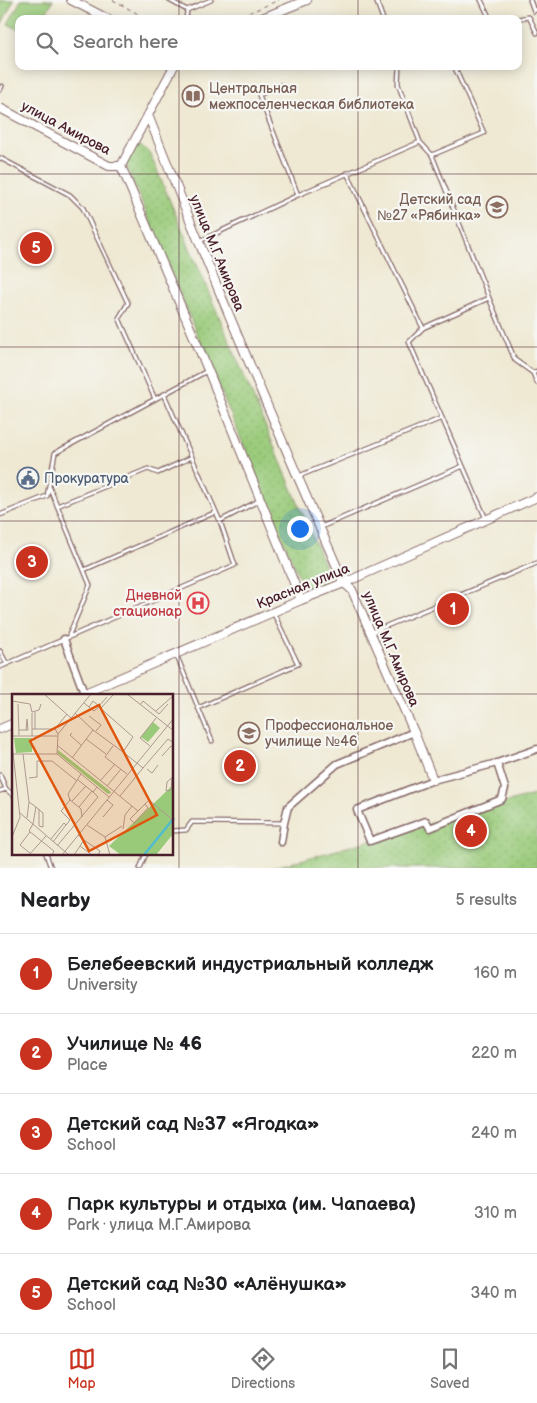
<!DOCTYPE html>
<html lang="en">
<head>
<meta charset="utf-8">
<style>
	body { margin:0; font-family:"Balsamiq Sans",sans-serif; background:#f2f2f2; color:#202124 }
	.you { position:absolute; left:299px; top:528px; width:18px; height:18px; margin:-12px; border:4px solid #fff; border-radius:50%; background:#1a73e8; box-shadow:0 0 0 8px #1a73e833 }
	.badge { display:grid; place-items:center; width:32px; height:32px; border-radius:50%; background:#c8321e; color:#fff; font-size:16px; font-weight:700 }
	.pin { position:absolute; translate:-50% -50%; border:2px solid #fff; box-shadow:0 1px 5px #0006 }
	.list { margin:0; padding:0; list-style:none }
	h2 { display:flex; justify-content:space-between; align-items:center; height:65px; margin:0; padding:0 20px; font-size:21px }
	h2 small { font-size:16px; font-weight:400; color:#757577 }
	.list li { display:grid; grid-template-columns:32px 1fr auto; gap:15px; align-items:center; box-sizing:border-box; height:80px; padding:0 20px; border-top:1px solid #e0e0e0 }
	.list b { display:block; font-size:19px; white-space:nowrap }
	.list p { margin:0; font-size:16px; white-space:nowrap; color:#757577 }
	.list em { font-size:16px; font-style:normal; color:#757577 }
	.icon { flex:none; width:28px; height:28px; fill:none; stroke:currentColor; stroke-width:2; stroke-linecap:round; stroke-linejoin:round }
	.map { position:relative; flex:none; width:537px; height:868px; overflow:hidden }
	.search { position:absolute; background:#fff; box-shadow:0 2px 12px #0003; left:15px; right:15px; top:15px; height:55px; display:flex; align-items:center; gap:12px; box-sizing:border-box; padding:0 18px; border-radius:10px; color:#757577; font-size:19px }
	.sheet { height:465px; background:#fff }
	nav { display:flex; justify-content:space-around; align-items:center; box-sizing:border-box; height:70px; border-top:1px solid #e0e0e0; background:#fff; font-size:14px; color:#757577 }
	nav a { display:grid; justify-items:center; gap:2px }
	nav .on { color:#c8321e }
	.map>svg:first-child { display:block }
	.green { fill:url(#green-dots); stroke:#727452 }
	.pitch { fill:#99ca79; stroke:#727452 }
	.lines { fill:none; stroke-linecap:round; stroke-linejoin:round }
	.service-casing { stroke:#846666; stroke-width:5.5 }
	.minor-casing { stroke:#846666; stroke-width:9 }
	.tertiary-casing { stroke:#846666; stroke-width:10 }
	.path { stroke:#846666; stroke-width:1; stroke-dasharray:4 4; stroke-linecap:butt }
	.service { stroke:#fff; stroke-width:3 }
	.minor { stroke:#fff; stroke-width:6 }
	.tertiary { stroke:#fff; stroke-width:8 }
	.grid { fill:none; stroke:#4a1f2b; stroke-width:1; stroke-opacity:0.55 }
	.labels { text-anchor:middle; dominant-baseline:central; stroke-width:4.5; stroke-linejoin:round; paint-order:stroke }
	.education-label { font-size:14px; fill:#785e54; stroke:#f6f6f2; text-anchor:start }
	.street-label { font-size:14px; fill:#4a1f2b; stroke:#f6f6f2 }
	.service-label { font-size:14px; fill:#4e5e75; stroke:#f6f6f2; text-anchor:start }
	.health-label { font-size:14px; fill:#be3a42; stroke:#f6f6f2; text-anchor:end }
	.inset-river { fill:none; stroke:#52bcce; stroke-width:2.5 }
	.inset-road { fill:none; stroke:#ad9890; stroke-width:1 }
	.view { fill:#e0560e; fill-opacity:0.15; stroke:#e0560e; stroke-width:2.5 }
	.inset-edge { fill:none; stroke:#4a1f2b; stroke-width:2.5 }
</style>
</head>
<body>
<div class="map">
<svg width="537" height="868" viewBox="0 0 537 868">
	<defs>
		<pattern id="green-dots" width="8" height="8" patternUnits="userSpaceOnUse" patternTransform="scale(1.25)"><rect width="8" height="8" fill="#99ca79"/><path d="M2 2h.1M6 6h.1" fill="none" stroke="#85ad69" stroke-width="1.8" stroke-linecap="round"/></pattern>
	</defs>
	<rect width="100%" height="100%" fill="#f6f6f2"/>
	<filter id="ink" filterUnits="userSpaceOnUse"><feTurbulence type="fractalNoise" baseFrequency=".02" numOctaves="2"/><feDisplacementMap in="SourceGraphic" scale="10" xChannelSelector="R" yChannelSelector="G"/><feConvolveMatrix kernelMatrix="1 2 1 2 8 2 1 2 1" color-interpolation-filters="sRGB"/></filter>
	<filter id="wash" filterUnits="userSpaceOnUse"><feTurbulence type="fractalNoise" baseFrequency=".0096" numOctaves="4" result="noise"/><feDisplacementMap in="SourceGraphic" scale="20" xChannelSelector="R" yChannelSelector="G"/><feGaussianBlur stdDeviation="1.12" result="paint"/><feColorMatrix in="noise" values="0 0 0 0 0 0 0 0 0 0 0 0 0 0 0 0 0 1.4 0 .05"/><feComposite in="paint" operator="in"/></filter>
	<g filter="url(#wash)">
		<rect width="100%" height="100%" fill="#efe9d3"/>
		<path class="green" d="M0,0H14L0,27Z
			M141,145L150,154L327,571L324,584L311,589L301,582L125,163L130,149Z
			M537,794V868H272Z"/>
		<path class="pitch" d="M21,0H53L43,19H19V30L8,24Z"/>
	</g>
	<g filter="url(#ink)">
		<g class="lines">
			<g class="service-casing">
				<path id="service" d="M169,0L187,10
					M376,0L383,19
					M481,0L490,19
					M530,0L534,11L537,9
					M186,19L187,10L211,0
					M518,19L529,17L537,33
					M281,85L259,95L298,195
					M0,90L2,86
					M420,142L432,155L489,298L515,360L533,373
					M432,155L484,133L454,66
					M0,158L70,195L83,208L128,303L119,318L155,399
					M347,173L423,328
					M200,241L298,195L420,142L398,84L399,66
					M537,371L533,373L537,383
					M164,394L220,521L260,500
					M299,476L442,418
					M49,486L90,585L69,635
					M57,506L148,469L158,473L192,457
					M0,515L47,496L55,453L207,371
					M486,519L409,342L423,328L489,298
					M321,527L463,466
					M84,570L216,512
					M372,632L537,563
					M0,651L7,664
					M176,654L212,741
					M0,667L235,565L220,521
					M198,708L298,664L273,612
					M0,775L6,789L0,791
					M6,789L14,796
					M172,831L186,830L192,822L283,823
					M46,854L51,868
					M140,868L146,854"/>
			</g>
			<g class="minor-casing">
				<path id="minor" d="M64,639L84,693
					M497,763L505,788L502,799L430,828L426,821L370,841L357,810L433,780L497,763L537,749
					M281,842L284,823L288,807L337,764L414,732"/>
			</g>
			<g class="tertiary-casing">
				<path id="tertiary" d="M71,0L108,19
					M260,19L307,0
					M0,108L109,166H121
					M148,115C210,273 276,428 344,583L352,590L414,732L433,780
					M121,166L208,370L301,600
					M121,166L174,66
					M78,696L301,600L344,583L537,497
					M0,729L14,723"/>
			</g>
			<path class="path" d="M113,0L147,19
				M234,19L279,0"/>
			<use href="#service" class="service"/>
			<use href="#minor" class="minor"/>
			<use href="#tertiary" class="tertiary"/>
		</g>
	</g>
	<path class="grid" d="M179,0V19M358,0V19M179,66V868M358,66V868M0,174H537M0,347H537M0,521H537M0,694H537"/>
	<defs>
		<g id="library-ring" transform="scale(1.125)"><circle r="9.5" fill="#f6f6f2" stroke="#8d6e63" stroke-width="1.5"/><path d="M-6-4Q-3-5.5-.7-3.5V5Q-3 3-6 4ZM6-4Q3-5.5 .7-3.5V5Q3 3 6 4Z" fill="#8d6e63"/></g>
		<g id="school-ring" transform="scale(1.125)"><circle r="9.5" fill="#f6f6f2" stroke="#8d6e63" stroke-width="1.5"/><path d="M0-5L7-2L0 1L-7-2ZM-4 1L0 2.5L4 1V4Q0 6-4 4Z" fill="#8d6e63"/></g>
		<g id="civic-ring" transform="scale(1.125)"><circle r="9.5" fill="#f6f6f2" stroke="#5c6f8a" stroke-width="1.5"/><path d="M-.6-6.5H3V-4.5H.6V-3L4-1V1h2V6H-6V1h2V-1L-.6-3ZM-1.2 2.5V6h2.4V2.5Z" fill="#5c6f8a"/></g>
		<g id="hospital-ring" transform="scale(1.125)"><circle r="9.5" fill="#f6f6f2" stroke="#e0444e" stroke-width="1.5"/><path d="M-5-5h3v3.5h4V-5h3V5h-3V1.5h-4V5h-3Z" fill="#e0444e"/></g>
		<g id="university-ring" transform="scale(1.125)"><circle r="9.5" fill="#f6f6f2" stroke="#8d6e63" stroke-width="1.5"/><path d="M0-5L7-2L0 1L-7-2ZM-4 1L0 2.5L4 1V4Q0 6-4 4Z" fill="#8d6e63"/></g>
	</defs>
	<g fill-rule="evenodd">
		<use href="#library-ring" x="193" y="96"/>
		<use href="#school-ring" x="497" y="207"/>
		<use href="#civic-ring" x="28" y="478"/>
		<use href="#hospital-ring" x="198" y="603"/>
		<use href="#university-ring" x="249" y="733"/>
	</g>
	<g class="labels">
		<g class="education-label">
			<text x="209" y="88">Центральная<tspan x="209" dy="16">межпоселенческая библиотека</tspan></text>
			<text x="481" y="199" text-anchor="end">Детский сад<tspan x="481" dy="16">№27 «Рябинка»</tspan></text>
			<text x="265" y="725">Профессиональное<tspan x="265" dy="16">училище №46</tspan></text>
		</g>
		<g class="street-label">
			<text transform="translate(66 128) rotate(28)">улица Амирова</text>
			<text transform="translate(217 253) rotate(68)">улица М.Г.Амирова</text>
			<text transform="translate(303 586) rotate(-22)">Красная улица</text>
			<text transform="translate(391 649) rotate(67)">улица М.Г.Амирова</text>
		</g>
		<g class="service-label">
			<text x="44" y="478">Прокуратура</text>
		</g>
		<g class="health-label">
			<text x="182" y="595">Дневной<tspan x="182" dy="16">стационар</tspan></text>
		</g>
	</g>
	<g transform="translate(12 694)">
		<rect width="161" height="161" fill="#efe9d3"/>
		<path d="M141,28L148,34L136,48L129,43ZM2,44H20V58L4,59ZM46,56L98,97L99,99L96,100L45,59ZM161,91V140L144,161H109L97,152Z" fill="#99ca79"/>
		<path class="inset-river" d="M132,161L162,124"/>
		<path class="inset-road" d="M32,0L59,24M115,0L162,37M0,7L18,10L20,18L27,16L29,10M72,9L82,17L87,13L121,43L111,58L131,74L156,45L162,49M6,10L7,41M128,11L131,7L147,20L156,10M77,13L81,7L87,12L95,3M89,14L102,0M144,17L162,1M77,22L89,31L84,37M20,35H23V18M23,35H43M7,36H14L15,25L16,36H14M81,36L111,58M60,39L58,41L69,51M46,40L43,35L55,20M0,42H45M20,42V19M74,45L94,60M0,49L8,123L0,143M45,51L126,117M101,52L93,63L115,80M138,52L128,44L144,24M1,60H45M11,60L17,108L24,113L21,130M45,60L46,40L79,0M45,60L97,103M150,62L159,52L162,54M60,64L81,36L63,19M135,75L140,79L146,71M17,84L25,83V67H40L65,87M66,86L81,98L85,93M88,87L103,70M95,92L109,75M154,97L159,96L160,84M154,97L155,88L162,82M108,102L131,74M57,105L69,115L70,123M60,107L74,92M133,110L136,114L122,129L118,125L137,106L162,127M24,113L31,119V133L27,132V115M67,113L80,97M8,119L57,161M91,123L101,111L95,106M15,124L17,108M21,130L17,137L42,157L40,161M54,131L58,126L49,117L58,106L56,100L69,80M75,131L93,143L110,132M111,135L113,121L120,112M18,138L8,151L19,160M93,143L98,161M39,145L52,129M72,146L88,157L86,161M41,148L54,131L52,129M45,152L86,103L81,98M68,152L80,161M17,161L34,142M50,161L162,24M62,161L72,146L66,141"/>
		<path class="view" d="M87,11L145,121L77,157L18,47Z"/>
		<rect width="161" height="161" class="inset-edge"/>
	</g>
</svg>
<div class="you"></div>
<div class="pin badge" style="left:453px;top:609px">1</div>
<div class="pin badge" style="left:240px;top:766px">2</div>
<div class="pin badge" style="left:32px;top:562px">3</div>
<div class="pin badge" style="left:471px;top:831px">4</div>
<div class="pin badge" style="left:36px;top:248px">5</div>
<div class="search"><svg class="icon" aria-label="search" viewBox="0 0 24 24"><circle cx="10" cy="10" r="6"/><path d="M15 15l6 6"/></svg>Search here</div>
</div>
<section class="sheet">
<h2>Nearby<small>5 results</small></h2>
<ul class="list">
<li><span class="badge">1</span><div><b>Белебеевский индустриальный колледж</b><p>University</p></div><em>160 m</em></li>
<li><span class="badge">2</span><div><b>Училище № 46</b><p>Place</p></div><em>220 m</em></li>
<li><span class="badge">3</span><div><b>Детский сад №37 «Ягодка»</b><p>School</p></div><em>240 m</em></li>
<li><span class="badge">4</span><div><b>Парк культуры и отдыха (им. Чапаева)</b><p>Park · улица М.Г.Амирова</p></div><em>310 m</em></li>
<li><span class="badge">5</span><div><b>Детский сад №30 «Алёнушка»</b><p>School</p></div><em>340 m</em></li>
</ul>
</section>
<nav>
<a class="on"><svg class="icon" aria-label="map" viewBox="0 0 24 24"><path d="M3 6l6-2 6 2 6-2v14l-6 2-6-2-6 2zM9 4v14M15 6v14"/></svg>Map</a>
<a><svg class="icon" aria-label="directions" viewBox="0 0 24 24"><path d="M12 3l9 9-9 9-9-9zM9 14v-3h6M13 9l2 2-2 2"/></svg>Directions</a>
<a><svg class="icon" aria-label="saved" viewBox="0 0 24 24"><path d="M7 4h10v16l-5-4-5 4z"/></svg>Saved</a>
</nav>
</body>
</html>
